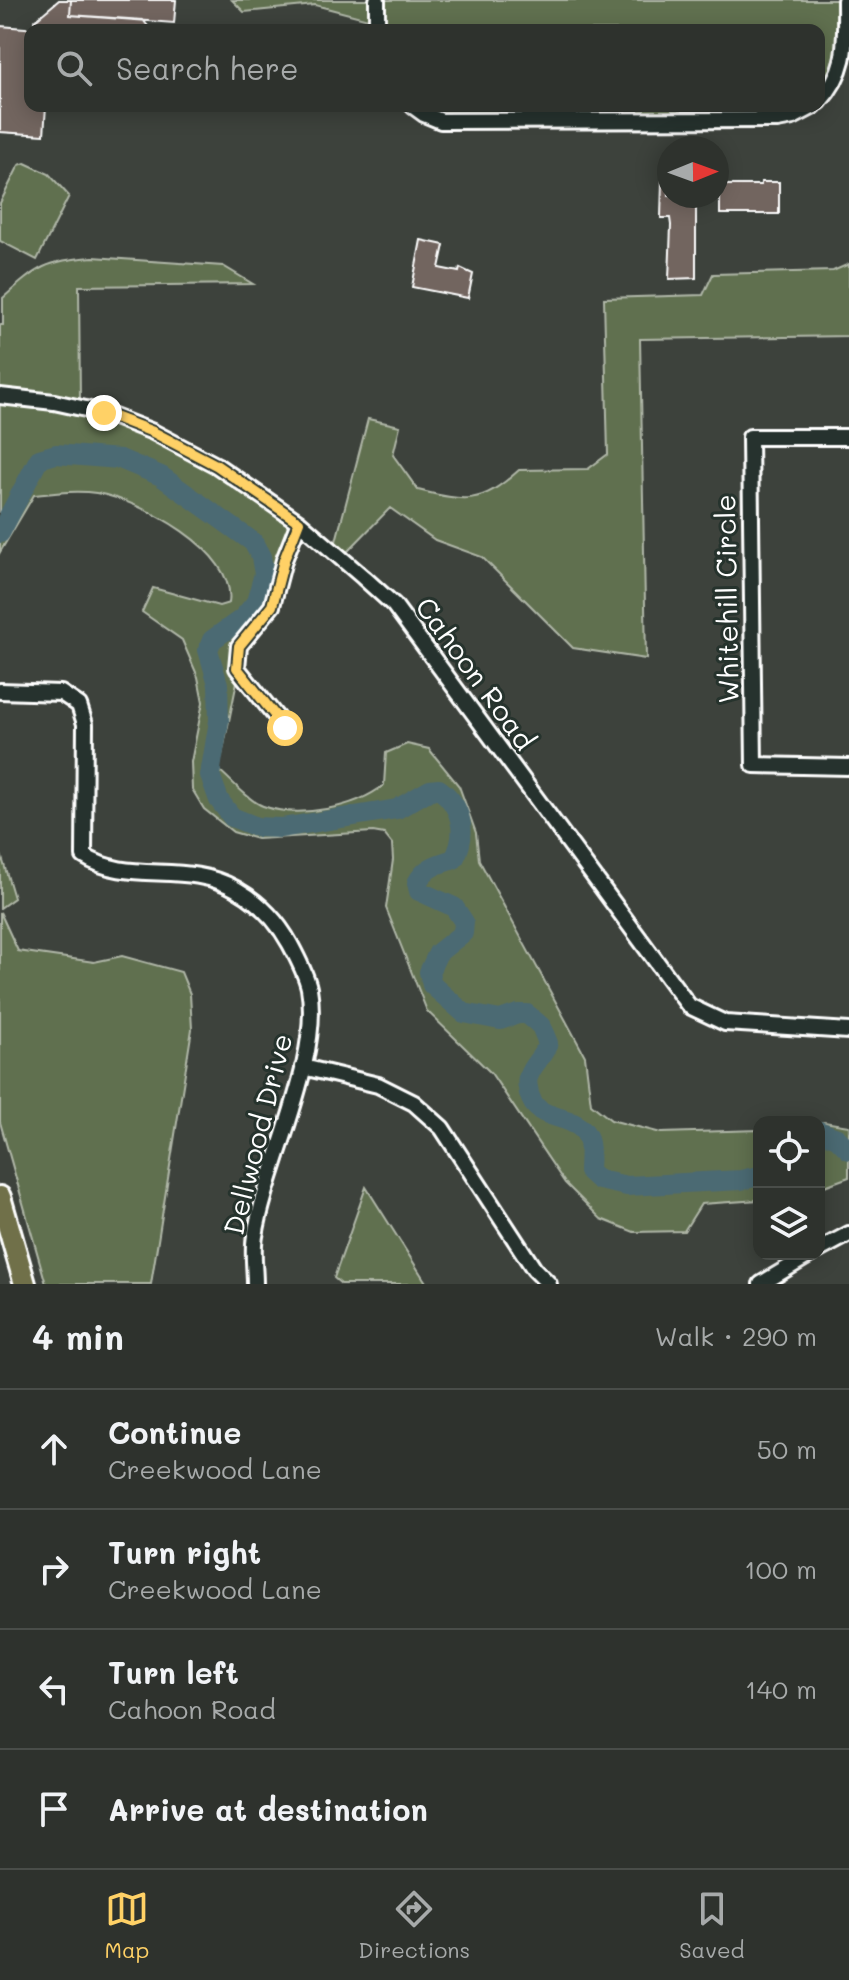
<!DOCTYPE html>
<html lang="en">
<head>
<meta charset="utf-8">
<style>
	body { margin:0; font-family:Mali,sans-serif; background:#3a3e39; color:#f1f3f6 }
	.controls { position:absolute; right:24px; bottom:24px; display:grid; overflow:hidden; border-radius:16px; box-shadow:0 4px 20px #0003 }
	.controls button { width:72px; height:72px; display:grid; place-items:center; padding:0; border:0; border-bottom:2px solid #494d49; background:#2e322d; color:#f1f3f6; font:40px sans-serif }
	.compass { position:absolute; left:657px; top:136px; width:72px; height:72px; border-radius:50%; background:#2e322d; box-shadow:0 4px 20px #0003; rotate:89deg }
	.stop { position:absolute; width:24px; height:24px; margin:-18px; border:6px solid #ffd166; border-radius:50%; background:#fff }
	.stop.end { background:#ffd166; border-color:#fff; box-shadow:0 2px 8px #0008 }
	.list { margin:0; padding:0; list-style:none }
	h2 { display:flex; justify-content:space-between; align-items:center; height:104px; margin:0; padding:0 32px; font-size:34px }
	h2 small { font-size:26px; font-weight:400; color:#a7aaaa }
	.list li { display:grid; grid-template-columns:52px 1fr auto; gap:24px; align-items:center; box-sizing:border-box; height:120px; padding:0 32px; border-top:2px solid #494d49 }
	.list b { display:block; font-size:30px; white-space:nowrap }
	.list p { margin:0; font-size:26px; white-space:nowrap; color:#a7aaaa }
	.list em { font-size:26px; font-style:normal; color:#a7aaaa }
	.icon { flex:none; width:44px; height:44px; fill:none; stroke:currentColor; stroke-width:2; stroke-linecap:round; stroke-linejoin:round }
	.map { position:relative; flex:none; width:849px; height:1284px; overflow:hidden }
	.search { position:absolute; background:#2e322d; box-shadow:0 4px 20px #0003; left:24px; right:24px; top:24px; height:88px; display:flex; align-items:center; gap:20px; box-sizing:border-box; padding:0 28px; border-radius:16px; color:#a7aaaa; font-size:30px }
	.sheet { height:584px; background:#2e322d }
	nav { display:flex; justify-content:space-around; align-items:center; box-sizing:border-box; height:112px; border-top:2px solid #494d49; background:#2e322d; font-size:22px; color:#a7aaaa }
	nav a { display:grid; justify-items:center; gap:4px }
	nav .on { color:#ffd166 }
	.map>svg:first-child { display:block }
	.green { fill:#606f50; stroke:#b0b7a8; stroke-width:2 }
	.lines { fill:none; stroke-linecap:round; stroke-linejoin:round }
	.river { stroke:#4c6b73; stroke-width:20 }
	.building { fill:#72655f; stroke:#fff; stroke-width:2 }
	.minor-casing { stroke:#fff; stroke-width:20 }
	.highway-casing { stroke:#fff; stroke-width:26 }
	.minor { stroke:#26332d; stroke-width:14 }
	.highway { stroke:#6f704a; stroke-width:20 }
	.route { stroke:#ffd166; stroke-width:10 }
	.labels { text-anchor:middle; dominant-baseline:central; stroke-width:6; stroke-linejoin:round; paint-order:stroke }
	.street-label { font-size:28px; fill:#fff; stroke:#26332d }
</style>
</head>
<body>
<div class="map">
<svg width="849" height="1284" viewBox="0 0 849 1284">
	<rect width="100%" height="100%" fill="#3d423c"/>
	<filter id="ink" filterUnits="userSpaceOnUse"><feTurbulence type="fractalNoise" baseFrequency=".0125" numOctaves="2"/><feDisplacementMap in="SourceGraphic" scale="16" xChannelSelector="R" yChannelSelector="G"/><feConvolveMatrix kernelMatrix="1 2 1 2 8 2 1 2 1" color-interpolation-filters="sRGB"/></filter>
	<g filter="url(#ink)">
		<path class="green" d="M232,0H372V20L315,5L244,12Z
			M381,0H839C839,34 837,63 819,92V30H382Z
			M421,106H802L775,114L443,115Z
			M25,163L49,174L69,196L37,260L0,241V203L19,165Z
			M93,257L223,266L253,284L79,286L80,402L117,413L304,521L288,567L244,647L219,770C230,779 250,802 263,806C299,819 355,808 384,785L386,753L407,744L429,749L459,786L476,833L479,860L585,1056L591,1104L611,1120L661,1133L759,1130V1200L701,1204L684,1231L634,1232L601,1219L565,1183L491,1073L427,1011L386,908L393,860L392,844L384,834L373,832L257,839L233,832L204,809L192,789L191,762L203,702L198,677L182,640L142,612L153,588L219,606L229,603C237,551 140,500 96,493C76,490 54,493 34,495L0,552V325H3V298C37,267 47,260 93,257Z
			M849,264V336L640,339L646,659L573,648L482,557L435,540L390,508L345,554L335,545L368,419L400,426L393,455L418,490C466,502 480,505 519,470L588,469L608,454L604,298L703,295L713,274L833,271Z
			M0,851L14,898L0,908Z
			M0,912L18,951L94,962L122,956L181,972L190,994L192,1029L151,1284H46L0,1122Z
			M824,1122L849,1126V1177L819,1188V1123Z
			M366,1187L427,1284H341L334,1278Z"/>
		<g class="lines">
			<path class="river" d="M0,533L39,459L56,454L120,459L161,476L253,542L261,557L264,574L256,602L243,618L212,640L208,650L218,684L219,721L210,775L219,800L232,817L257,827L281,828L397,809L430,790L439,789C462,806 468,834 454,859C438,864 425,867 417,883L419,891L454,907L464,922L463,933L438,953L429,972L432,985L464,1013L500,1020L518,1014H527L541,1026L548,1043C543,1057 533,1064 529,1075C526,1080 528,1088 529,1093C536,1122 564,1112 582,1129C593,1139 589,1157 589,1171L599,1180L627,1186L741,1180L759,1176
				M819,1131L837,1138L849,1150"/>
		</g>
		<path class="building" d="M59,0H71L70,15L143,20L151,30L36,29L34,21Z
			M71,0H176L174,23L70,15Z
			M0,26L50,30H30V106H46L44,135L0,132Z
			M662,180L669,181V196H696V278L669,279L671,225L670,218H661Z
			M761,182H779V214H720V185H761Z
			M421,240L444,245L439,268L459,272L460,268L473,274L468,298L412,287Z"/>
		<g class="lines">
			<g class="minor-casing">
				<path id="minor" d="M377,0V30
					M819,102C849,69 845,42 845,0
					M413,106L424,114L441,121L777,120L793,117L814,106
					M0,396L54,402L104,413L153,432L216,465L299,522L363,577L394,605L689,1006L725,1023L849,1031
					M849,437H750L754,765L849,767
					M0,691L61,693L79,705L85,724L84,856C129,885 185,860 236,889C259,902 277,920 290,944C297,957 306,974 309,988C322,1059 267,1164 255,1236C252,1251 255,1268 255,1284
					M285,728L237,668L239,646L272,606L284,560L299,522
					M303,1067L378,1085L414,1103L442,1128L534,1269L549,1284
					M819,1250L849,1234
					M761,1284L811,1254"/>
			</g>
			<g class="highway-casing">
				<path id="highway" d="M0,1197L25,1284"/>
			</g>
			<use href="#minor" class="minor"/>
			<use href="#highway" class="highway"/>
		</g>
	</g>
	<g class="lines" filter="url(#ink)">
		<path class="route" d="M104,413L153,432L216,465L299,522L284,560L272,606L239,646L237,668L285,728"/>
	</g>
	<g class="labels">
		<g class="street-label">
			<text transform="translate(726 599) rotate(-91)">Whitehill Circle</text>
			<text transform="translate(476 673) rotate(54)">Cahoon Road</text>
			<text transform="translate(257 1134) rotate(-76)">Dellwood Drive</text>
		</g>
	</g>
</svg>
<div class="controls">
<button><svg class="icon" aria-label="locate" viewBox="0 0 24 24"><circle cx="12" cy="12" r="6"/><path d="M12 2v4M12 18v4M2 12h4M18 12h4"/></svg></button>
<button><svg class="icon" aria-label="layers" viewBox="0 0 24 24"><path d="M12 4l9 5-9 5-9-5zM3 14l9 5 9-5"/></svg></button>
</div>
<svg class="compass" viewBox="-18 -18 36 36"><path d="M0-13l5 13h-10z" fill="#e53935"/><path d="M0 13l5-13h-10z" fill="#a7aaaa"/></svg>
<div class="stop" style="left:285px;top:728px"></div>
<div class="stop end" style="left:104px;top:413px"></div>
<div class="search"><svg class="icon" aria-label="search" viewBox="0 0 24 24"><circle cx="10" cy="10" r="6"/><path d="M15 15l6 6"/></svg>Search here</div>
</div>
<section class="sheet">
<h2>4 min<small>Walk · 290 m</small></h2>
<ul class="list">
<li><svg class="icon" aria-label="ahead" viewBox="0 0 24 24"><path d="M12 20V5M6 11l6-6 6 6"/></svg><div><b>Continue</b><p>Creekwood Lane</p></div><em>50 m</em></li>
<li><svg class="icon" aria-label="right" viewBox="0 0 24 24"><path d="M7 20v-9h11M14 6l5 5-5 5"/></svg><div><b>Turn right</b><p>Creekwood Lane</p></div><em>100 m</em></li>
<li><svg class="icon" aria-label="left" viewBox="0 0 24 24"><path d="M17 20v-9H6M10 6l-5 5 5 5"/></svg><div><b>Turn left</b><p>Cahoon Road</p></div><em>140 m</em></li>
<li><svg class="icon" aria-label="arrive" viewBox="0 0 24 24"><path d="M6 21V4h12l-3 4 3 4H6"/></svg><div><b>Arrive at destination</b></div></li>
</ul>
</section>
<nav>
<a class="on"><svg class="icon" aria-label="map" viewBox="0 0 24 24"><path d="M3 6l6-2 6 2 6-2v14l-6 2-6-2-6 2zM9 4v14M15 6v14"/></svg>Map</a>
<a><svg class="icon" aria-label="directions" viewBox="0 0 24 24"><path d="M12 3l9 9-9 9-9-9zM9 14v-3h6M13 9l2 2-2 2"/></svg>Directions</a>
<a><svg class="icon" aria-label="saved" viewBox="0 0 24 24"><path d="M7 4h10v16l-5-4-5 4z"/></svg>Saved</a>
</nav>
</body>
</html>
